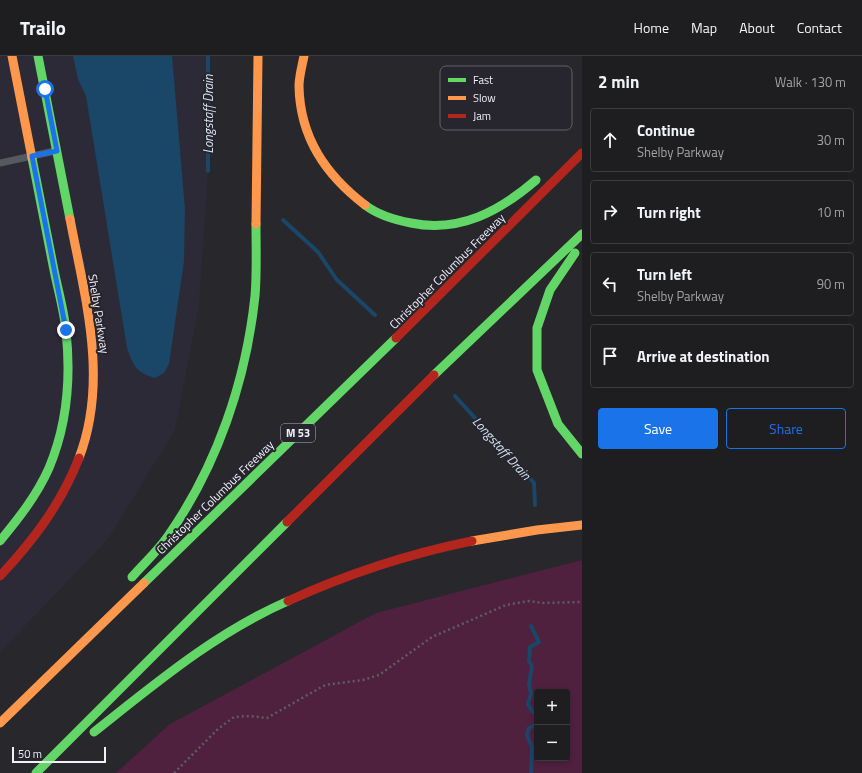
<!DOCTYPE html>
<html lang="en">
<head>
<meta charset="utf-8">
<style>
	body { margin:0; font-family:"Titillium Web",sans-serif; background:#2b2a2d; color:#f1f3f6 }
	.controls { position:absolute; right:12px; bottom:12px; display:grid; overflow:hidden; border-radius:4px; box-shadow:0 2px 6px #0003 }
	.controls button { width:36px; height:36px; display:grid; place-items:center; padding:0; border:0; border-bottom:1px solid #3c3b3e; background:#1e1d20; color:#f1f3f6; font:20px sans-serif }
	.scale { position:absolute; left:12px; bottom:10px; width:94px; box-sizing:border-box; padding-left:4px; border:2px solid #f1f0f6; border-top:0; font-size:11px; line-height:14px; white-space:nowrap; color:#f1f0f6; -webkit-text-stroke:3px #27252d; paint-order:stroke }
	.stop { position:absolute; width:12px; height:12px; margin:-9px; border:3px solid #1a73e8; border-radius:50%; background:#fff }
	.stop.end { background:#1a73e8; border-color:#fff; box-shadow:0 1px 4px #0008 }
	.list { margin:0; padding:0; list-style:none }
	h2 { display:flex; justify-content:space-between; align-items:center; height:52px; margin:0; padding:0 16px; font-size:17px }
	h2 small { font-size:13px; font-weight:400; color:#a1a2a5 }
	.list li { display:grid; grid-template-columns:26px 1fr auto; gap:12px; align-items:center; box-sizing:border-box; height:64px; margin:0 8px 8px; padding:0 8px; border:1px solid #3c3b3e; border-radius:4px }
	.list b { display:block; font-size:15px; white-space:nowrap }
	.list p { margin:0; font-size:13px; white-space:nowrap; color:#a1a2a5 }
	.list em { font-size:13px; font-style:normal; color:#a1a2a5 }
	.actions { display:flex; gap:8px; padding:12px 16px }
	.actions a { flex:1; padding:9px 0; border:1px solid #1a73e8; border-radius:4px; text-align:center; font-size:14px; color:#1a73e8 }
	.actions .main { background:#1a73e8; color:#fff }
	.icon { flex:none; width:22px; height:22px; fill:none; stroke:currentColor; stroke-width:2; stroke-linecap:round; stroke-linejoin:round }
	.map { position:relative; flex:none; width:582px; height:717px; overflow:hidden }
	header { display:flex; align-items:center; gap:24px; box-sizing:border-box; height:56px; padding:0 20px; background:#1e1d20; border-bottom:1px solid #3c3b3e }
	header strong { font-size:19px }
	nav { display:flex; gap:22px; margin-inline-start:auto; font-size:14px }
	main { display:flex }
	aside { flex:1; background:#1e1d20 }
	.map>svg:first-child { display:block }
	.built { fill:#2c2a37 }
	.green { fill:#4f213e; fill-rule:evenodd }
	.water { fill:#1a4668 }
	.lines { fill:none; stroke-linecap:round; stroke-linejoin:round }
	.stream { stroke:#1a4668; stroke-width:4 }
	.path { stroke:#5d5d64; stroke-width:2.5; stroke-dasharray:2 3; stroke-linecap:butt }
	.lane { stroke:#575961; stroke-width:7 }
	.fast { stroke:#63d668; stroke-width:9 }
	.slow { stroke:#ff974d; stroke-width:9 }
	.jam { stroke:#b3261e; stroke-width:9 }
	.route { stroke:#1a73e8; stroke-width:5 }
	.labels { text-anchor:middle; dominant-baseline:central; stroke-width:4; stroke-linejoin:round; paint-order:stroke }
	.shield { fill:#27252d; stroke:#b4b3ba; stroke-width:1 }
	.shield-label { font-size:11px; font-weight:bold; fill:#f1f0f6 }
	.street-label { font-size:12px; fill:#f1f0f6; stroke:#27252d }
	.water-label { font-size:13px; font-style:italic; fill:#d5e5f3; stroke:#27252d }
	.key { fill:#27252d; stroke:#646269; stroke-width:1 }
	.key-label { font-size:11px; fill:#f1f0f6 }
</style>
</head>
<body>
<header>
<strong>Trailo</strong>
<nav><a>Home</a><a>Map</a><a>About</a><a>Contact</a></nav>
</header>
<main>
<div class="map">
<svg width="582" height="717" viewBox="0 0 582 717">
	<rect width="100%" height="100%" fill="#28272b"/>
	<path class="built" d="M0,0H208V115L199,248L175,374L108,483L0,596Z"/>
	<path class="green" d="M582,504V717H116L170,668L376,557ZM537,636H567V702H537Z"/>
	<path class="water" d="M73,0H172L185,153L184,205L169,308L164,317L155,322C136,316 134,311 127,292L86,40L78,23Z"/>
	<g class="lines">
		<path class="stream" d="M208,115V0
			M283,164L318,196L337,224L375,259
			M455,340L534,427L535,449
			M531,570L539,586L530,591L529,605L532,610L529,628L531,638L528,648L532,655L537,658
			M531,717L532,691L527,679L529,672L537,668"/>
		<path class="path" d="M174,717L218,673L234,661L249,660L267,662L325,629L363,624L379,619L432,581L506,549L529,545L542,547L582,546"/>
		<path class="lane" d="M0,107L55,95"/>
		<path class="fast" d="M38,0L70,163
			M365,149C378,159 395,164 411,167C460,177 500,155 536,124
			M575,197L550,234L537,272V314L558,368L582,398
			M434,319L582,178
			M0,485C19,462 37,439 49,412C67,369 71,321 66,275C64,253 57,231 53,209C46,173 39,138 32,102
			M132,521C144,507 158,495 168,480C217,410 246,325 255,240C257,217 256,192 256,168
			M144,527L396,282
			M94,676C156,627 215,577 288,545
			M36,717L287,466"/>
		<path class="slow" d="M12,0L32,102
			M304,0C302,10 299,21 299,30C300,82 326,119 365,149
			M70,163C85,242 109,324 79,402
			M256,168L258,0
			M472,485L537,474L582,469
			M0,667L144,527"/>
		<path class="jam" d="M396,282L582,97
			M287,466L434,319
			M0,520C33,485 61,448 79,402
			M288,545C347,518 408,498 472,485"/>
	</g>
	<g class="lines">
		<path class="route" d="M45,33L57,95L32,100L66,274"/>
	</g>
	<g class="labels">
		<rect class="shield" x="281" y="368" width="34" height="18" rx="3"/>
		<g class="shield-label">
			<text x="298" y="377">M 53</text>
		</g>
		<g class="street-label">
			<text transform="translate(447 215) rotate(-45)">Christopher Columbus Freeway</text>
			<text transform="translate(99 258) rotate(81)">Shelby Parkway</text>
			<text transform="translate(215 441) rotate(-44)">Christopher Columbus Freeway</text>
		</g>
		<g class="water-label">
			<text transform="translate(208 58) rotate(-90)">Longstaff Drain</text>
			<text transform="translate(502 392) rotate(48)">Longstaff Drain</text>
		</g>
	</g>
	<rect x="440" y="10" width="132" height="64" rx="6" class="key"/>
	<rect x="448" y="22" width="18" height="4" fill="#63d668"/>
	<rect x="448" y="40" width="18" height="4" fill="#ff974d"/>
	<rect x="448" y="58" width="18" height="4" fill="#b3261e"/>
	<g class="key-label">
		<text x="473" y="28">Fast</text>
		<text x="473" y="46">Slow</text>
		<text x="473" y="64">Jam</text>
	</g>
</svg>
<div class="controls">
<button>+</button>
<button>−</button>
</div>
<div class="scale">50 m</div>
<div class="stop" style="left:45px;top:33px"></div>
<div class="stop end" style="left:66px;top:274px"></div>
</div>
<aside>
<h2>2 min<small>Walk · 130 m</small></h2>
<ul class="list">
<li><svg class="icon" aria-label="ahead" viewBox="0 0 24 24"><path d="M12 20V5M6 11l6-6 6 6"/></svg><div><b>Continue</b><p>Shelby Parkway</p></div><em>30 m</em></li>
<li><svg class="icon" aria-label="right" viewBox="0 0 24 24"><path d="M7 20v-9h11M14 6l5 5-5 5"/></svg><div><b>Turn right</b></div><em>10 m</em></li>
<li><svg class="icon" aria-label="left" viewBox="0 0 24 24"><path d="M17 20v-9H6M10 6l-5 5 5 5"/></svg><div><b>Turn left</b><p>Shelby Parkway</p></div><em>90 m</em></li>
<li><svg class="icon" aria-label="arrive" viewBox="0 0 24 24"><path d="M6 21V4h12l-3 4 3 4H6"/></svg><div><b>Arrive at destination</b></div></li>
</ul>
<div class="actions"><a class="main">Save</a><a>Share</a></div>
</aside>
</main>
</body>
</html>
